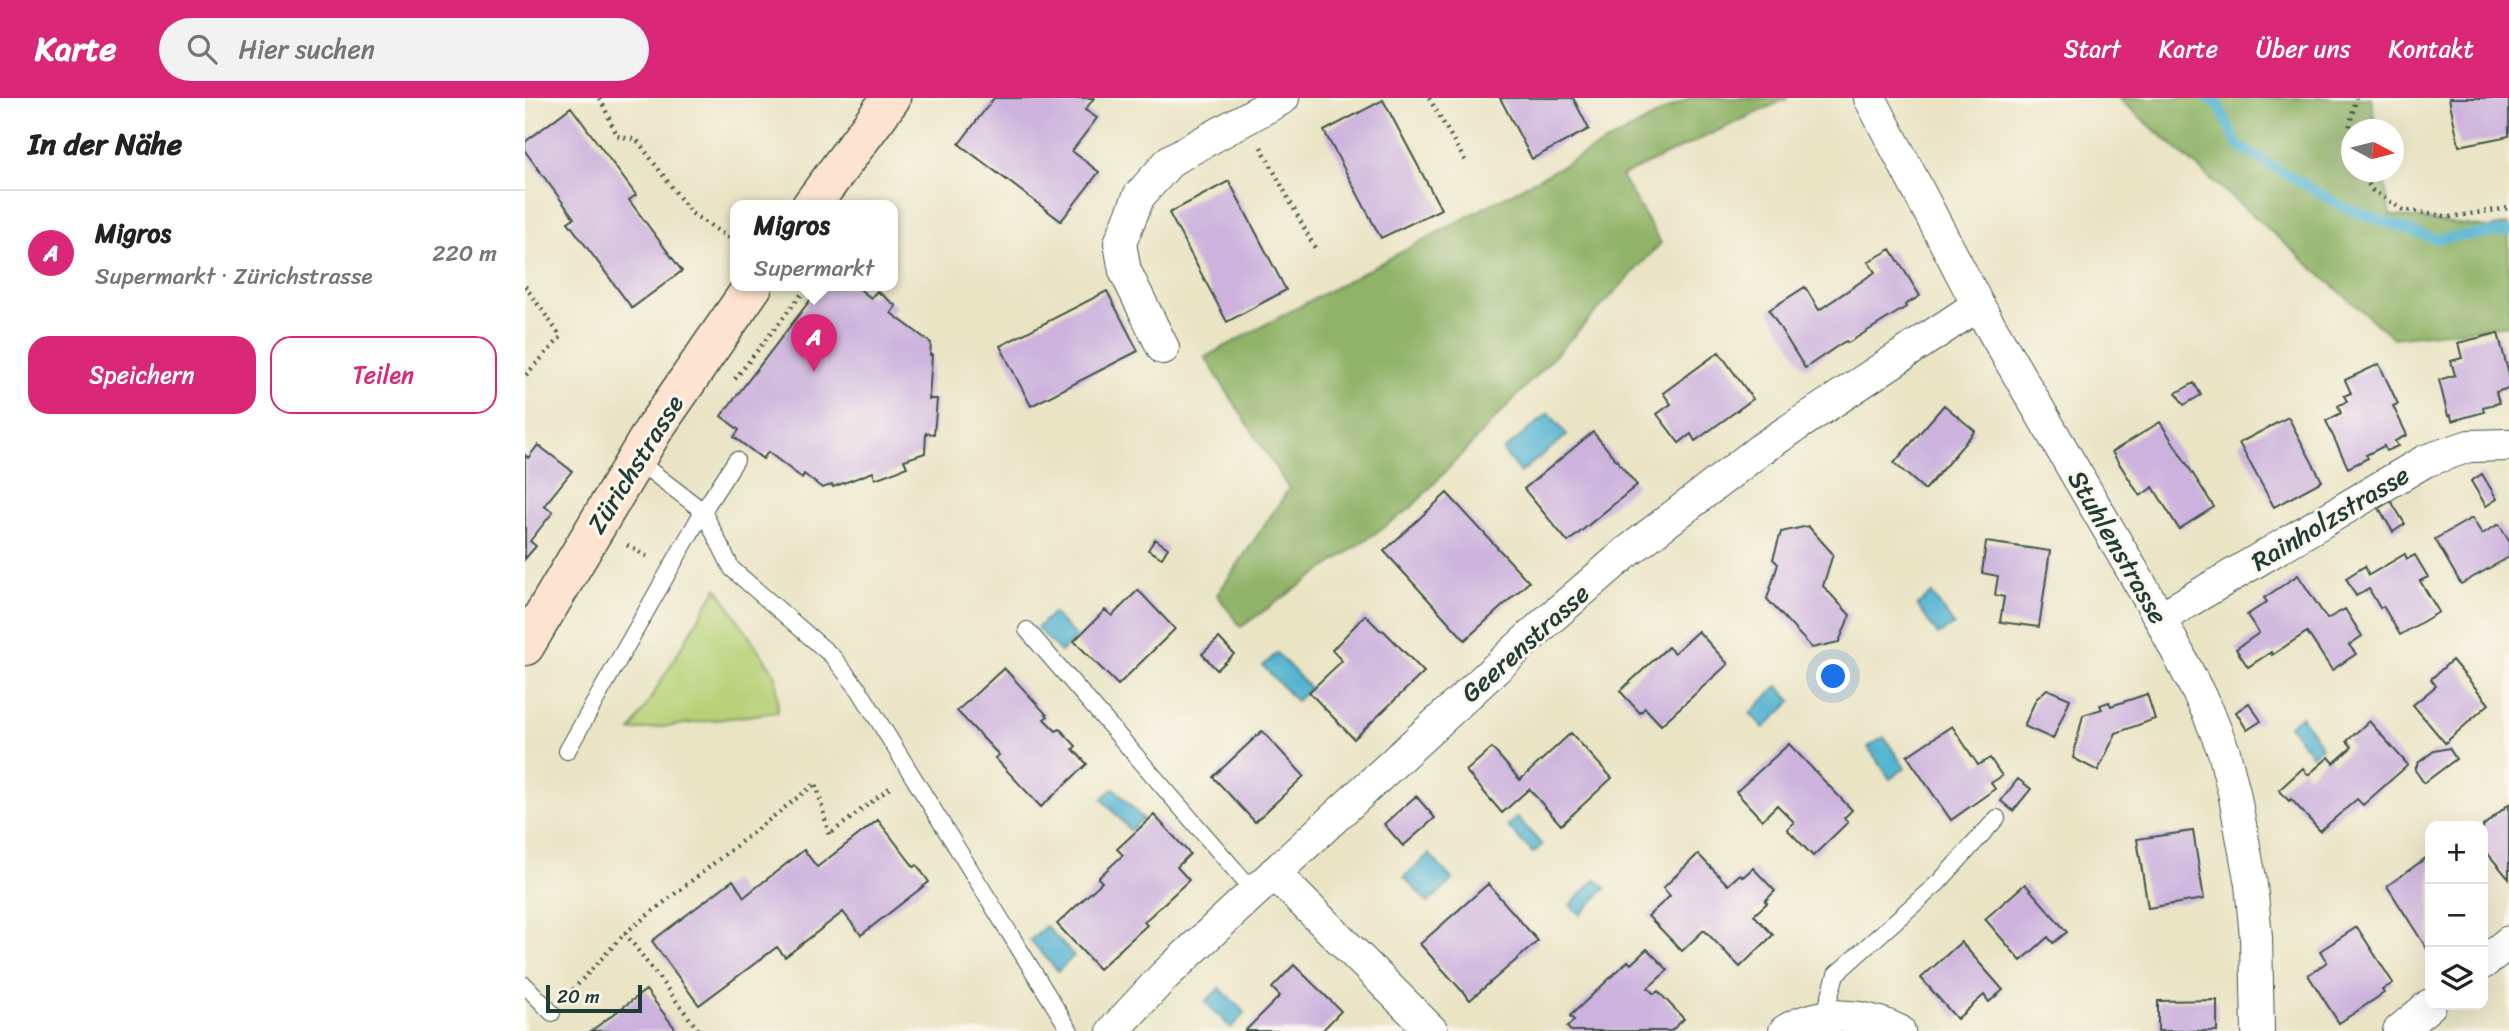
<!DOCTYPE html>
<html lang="de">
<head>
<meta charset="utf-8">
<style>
	body { margin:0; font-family:Sriracha,sans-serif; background:#f2f2f2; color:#222 }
	.controls { position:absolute; right:21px; bottom:21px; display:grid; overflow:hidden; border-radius:14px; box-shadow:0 7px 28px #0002 }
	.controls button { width:63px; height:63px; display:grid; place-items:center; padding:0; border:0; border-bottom:2px solid #e0e0e0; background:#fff; color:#222; font:35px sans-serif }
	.compass { position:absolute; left:1816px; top:21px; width:63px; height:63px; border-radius:50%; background:#fff; box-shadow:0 7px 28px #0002; rotate:97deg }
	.scale { position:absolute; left:21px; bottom:18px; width:96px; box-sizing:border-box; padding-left:7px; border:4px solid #1f3d34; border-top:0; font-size:19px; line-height:24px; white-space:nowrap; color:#1f3d34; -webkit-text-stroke:5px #fbf7ec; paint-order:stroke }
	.you { position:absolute; left:1309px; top:579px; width:24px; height:24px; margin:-18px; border:5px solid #fff; border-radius:50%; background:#1a73e8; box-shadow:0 0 0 10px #1a73e833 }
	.badge { display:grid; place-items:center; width:46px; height:46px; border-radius:50%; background:#db2777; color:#fff; font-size:23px; font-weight:700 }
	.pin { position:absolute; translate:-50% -58px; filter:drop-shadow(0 2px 4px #0008) }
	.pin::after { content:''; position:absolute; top:37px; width:24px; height:21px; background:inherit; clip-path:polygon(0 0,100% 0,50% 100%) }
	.popup { position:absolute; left:205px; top:102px; width:168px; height:91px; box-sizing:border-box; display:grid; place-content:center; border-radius:14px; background:#fff; filter:drop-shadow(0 2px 5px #0005); font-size:23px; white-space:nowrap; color:#767676 }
	.popup b { font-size:26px; color:#222 }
	.popup::after { content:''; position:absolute; left:50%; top:100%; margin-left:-14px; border:14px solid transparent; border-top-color:#fff }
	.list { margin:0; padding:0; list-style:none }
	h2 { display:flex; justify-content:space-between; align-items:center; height:91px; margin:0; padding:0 28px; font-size:30px }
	h2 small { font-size:23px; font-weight:400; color:#767676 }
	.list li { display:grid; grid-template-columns:46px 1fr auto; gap:21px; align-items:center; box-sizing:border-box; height:126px; padding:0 28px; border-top:2px solid #e0e0e0 }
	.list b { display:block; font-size:26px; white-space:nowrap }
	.list p { margin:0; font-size:23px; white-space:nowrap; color:#767676 }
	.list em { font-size:23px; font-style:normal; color:#767676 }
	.actions { display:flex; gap:14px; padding:21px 28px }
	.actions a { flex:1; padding:16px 0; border:2px solid #db2777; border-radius:21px; text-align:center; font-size:24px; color:#db2777 }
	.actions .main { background:#db2777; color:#fff }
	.icon { flex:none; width:38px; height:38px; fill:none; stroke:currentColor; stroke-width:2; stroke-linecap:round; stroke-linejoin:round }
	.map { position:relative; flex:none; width:1984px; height:933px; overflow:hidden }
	header { display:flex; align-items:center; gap:42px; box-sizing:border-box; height:98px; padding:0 35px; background:#db2777; color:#fff }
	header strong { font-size:33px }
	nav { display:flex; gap:38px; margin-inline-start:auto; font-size:24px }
	.search { width:490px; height:63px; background:#f2f2f2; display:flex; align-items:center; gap:18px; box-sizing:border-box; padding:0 24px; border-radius:38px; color:#767676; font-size:26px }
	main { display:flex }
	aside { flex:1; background:#fff }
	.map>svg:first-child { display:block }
	.green { fill:#b6d177; stroke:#6a8756; stroke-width:2 }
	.forest { fill:#90b368; stroke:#58784e; stroke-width:2 }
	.water { fill:#52b3d0; stroke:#387882; stroke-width:2 }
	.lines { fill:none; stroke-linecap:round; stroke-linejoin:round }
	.stream { stroke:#52b3d0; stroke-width:10 }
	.building { fill:#ccb2dd }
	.service-casing { stroke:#3d564a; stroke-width:18 }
	.minor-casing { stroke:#3d564a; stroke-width:34 }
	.secondary-casing { stroke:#3d564a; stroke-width:41 }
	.path { stroke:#3d564a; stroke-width:4.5; stroke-dasharray:2 5; stroke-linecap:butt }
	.service { stroke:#fff; stroke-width:16 }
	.minor { stroke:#fff; stroke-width:32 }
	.secondary { stroke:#fde4d0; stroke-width:38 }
	.labels { text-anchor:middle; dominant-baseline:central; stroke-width:6; stroke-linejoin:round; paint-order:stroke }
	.street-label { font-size:26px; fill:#1f3d34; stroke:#fbf7ec }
</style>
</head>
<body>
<header>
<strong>Karte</strong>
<div class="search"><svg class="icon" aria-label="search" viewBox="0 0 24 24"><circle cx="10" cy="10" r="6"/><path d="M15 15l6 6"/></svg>Hier suchen</div>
<nav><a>Start</a><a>Karte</a><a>Über uns</a><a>Kontakt</a></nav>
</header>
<main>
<aside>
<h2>In der Nähe<small></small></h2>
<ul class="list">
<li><span class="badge">A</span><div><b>Migros</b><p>Supermarkt · Zürichstrasse</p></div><em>220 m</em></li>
</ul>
<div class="actions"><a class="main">Speichern</a><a>Teilen</a></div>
</aside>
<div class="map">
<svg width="1984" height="933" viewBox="0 0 1984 933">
	<rect width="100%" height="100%" fill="#fbf7ec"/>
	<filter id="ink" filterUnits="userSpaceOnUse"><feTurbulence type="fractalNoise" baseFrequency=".0143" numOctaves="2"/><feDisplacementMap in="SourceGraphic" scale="14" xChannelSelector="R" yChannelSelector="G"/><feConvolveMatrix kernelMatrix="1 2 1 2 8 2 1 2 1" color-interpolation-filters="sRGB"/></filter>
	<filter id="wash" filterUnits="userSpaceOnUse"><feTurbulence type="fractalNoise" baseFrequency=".00686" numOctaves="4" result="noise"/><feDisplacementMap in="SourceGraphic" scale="28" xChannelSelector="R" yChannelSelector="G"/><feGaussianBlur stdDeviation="1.57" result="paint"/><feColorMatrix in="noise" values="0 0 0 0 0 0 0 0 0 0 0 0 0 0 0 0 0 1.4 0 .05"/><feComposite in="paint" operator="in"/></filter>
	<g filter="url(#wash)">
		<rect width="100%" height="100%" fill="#eae4c5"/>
		<path class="green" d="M192,490L251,578L253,614L106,633Z"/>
		<path class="forest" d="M1164,0H1263L1096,78L1136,145L886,410L716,529L692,497L764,391L680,259Z
			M1593,0H1846L1851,31L1826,32V74H1858L1865,117L1964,130L1984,126V227L1868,240Z"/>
		<path class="water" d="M1024,315L1042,337L995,375L978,353Z
			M1407,496L1429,527L1413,537L1392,507Z
			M528,515L551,539L536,554L512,530Z
			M752,555L785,590L771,603L738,568Z
			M1253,588L1267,603L1239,630L1225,615Z
			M1776,618L1797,649L1786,657L1764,627Z
			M1359,639L1380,670L1365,681L1343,649Z
			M589,690L618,721L605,732L577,701Z
			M992,719L1017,747L1008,755L982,728Z
			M904,756L928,782L903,805L879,779Z
			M1071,781L1081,790L1055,817L1045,807Z
			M521,828L549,858L533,873L505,842Z
			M695,890L720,915L706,930L680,904Z"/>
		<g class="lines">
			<path class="stream" d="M1682,0L1693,6L1713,48L1820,110L1910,141L1984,133"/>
		</g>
		<g id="blocks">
			<path class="building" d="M469,0H569L560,12L572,20L547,53L574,74L536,123L434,46Z
				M975,0H1048L1064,31L1007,61Z
				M1924,0H1984V38L1934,48Z
				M858,2L916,111L856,140L799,33Z
				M46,9L111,97L104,102L157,173L107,210L43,124L49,120L0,53V44Z
				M704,83L761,192L702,224L644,115Z
				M1366,151L1395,198L1380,207L1381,209L1323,245L1321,243L1317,245L1280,270L1244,212L1280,189L1294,212L1350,174L1343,164Z
				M296,188H331L346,200L352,193L371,208L366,215L406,245L405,257H407L404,301H412L409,336L401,335L400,355L379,362L382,369L350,381L348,374L308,389L307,387L297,390L279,376L277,380L243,354L238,361L209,339L214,332L196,318Z
				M582,193L613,253L506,308L475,248Z
				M1973,235L1984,277V290L1971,294L1974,305L1958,309L1959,314L1927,323L1926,317L1923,318L1914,282L1930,277L1926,263L1937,260L1933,245Z
				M1194,254L1228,301L1170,343L1166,336L1154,345L1132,316L1146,306L1138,295Z
				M1854,266L1873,306L1868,308L1882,337L1870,343L1873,348L1861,353L1859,348L1841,357L1843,360L1823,370L1801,323L1816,315L1813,308L1822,303L1819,298L1826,295L1820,282Z
				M1669,285L1676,297L1659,307L1651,295Z
				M1419,307L1450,333L1400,392L1369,365Z
				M1763,319L1797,383L1749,409L1714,345Z
				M1635,324L1689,409L1654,431L1628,389L1615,398L1587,354Z
				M1068,334L1112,387L1043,444L999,391Z
				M13,347L47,373L19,408L28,414L5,443L11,448L0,461V357L3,360Z
				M1957,376L1972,401L1961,408L1946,383Z
				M922,395L1004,484L940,542L859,453Z
				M1866,403L1880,426L1868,434L1854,410Z
				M1947,420L1957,436L1974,426L1984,443V459L1936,486L1910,441Z
				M1283,428L1308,456L1298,488L1325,517L1314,544L1287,550L1242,501L1253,466L1248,461L1256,434Z
				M630,441L643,450L637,460L623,452Z
				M1461,444L1525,453L1514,529L1475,524L1479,499L1470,497L1473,478L1457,475Z
				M1880,456L1882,461L1890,457L1903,479L1895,483L1914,514L1875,537L1858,508L1855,510L1844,491L1831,498L1821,480L1840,468L1844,477Z
				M1773,477L1802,521L1820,511L1837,538L1824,547L1831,556L1807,572L1782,534L1747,557L1746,554L1723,569L1711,551L1734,535L1722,517L1742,504L1739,500Z
				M613,492L650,531L593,587L549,543L580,512L587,518Z
				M840,517L855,532L859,533L899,574L829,641L784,594L817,563L807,552Z
				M1173,533L1203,566L1136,627L1120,610L1115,615L1095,593L1143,549L1149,555Z
				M694,540L709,556L692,572L677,556Z
				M1927,562L1964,606L1920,645L1888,607L1911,588L1906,581Z
				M479,570L523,618L519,621L531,633L535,631L551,648L548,651L562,666L516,709L470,660L474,657L432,613Z
				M1522,591L1545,601L1528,641L1499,628L1511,601Z
				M1622,596L1630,621L1591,635L1573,673L1548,660L1558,617L1577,611L1575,607L1584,604L1586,608Z
				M1724,605L1736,623L1722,632L1711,614Z
				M1844,623L1883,667L1838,707L1832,701L1795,733L1766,701L1764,703L1754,692L1778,670L1783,677L1804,659L1809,665L1827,649L1822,643Z
				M1427,628L1453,667L1465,660L1477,678L1466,685L1470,691L1426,722L1382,658Z
				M737,633L779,678L730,724L688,679Z
				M1046,635L1087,680L1036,727L1004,691L977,715L941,673L967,650L995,682Z
				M1264,646L1327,712L1319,720L1323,724L1288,758L1262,731L1269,724L1252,707L1237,722L1211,694Z
				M1924,650L1931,661L1899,685L1890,672L1893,665L1909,653Z
				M1493,681L1506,691L1488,713L1476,703Z
				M891,698L910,720L878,748L859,726Z
				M1984,706V781L1958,750V728Z
				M629,717L665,756L652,769L664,782L619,824L622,827L574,871L532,826L577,784L573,780L598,757L592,751Z
				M353,722L389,769L392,767L404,784L336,837L318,814L260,859L252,849L174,907L127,843L208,782L219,799L279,752L292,769Z
				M1668,733L1679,801L1623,810L1612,741Z
				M1173,756L1203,787L1215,776L1218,779L1228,770L1250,793L1240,803L1242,805L1229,817L1248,837L1215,869L1179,832L1157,853L1123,818L1145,798L1138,790Z
				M1905,757V848L1902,851L1862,788Z
				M963,786L1013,843L945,902L895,846Z
				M1500,786L1542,834L1528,845L1523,839L1496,863L1460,821Z
				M1832,829L1868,885L1857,892L1859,895L1814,925L1783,877L1802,864L1795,853Z
				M1436,844L1478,892L1464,904L1459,897L1432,921L1396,880Z
				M1122,851L1143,872L1123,890L1129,896L1133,893L1159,921L1146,933H1046L1042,929L1049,922L1045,918L1103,863L1106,866Z
				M769,867L816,913L797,933H720L755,898L747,890Z
				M121,892L152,933H66Z
				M1692,902V933H1633V903Z"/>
		</g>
	</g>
	<g filter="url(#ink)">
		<use href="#blocks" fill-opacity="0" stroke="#3d564a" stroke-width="2"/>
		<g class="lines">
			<g class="service-casing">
				<path id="service" d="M211,362L178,413L207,471L307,558L335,593L545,933
					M502,532L729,794
					M42,653L178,413L110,361
					M0,887L27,915
					M1299,919L1311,876L1414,784L1472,720"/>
			</g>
			<g class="minor-casing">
				<path id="minor" d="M1345,0L1453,207L1635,520L1683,614L1699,654L1709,694L1726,786L1731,839L1733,933
					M638,250L600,173L595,145L614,98L646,62L758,0
					M1635,520L1900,363L1944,348L1984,347
					M749,775L907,933
					M1958,865L1984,844
					M588,933L639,878L729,794L1021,524L1101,455L1236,351L1453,207
					M1260,933C1295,912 1338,915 1374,933
					M1874,933L1905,907"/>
			</g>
			<g class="secondary-casing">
				<path id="secondary" d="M286,108L366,0
					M0,548L129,331L228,188"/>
			</g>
			<path class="path" d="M75,0L92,38L112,42L166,115L210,144
				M904,0L942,66
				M736,49L792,154
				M1826,49L1824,31L1831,0
				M1836,74L1847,92L1877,111L1925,119L1984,110
				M0,188L36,239L0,278
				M210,281L283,188
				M102,447L124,460
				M100,835L174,933
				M43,897L100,835L291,685L304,737L367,688"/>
			<use href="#service" class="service"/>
			<use href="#minor" class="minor"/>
			<use href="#secondary" class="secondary"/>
		</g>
	</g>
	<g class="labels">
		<g class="street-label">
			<text transform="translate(110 366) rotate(-58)">Zürichstrasse</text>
			<text transform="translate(1805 420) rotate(-31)">Rainholzstrasse</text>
			<text transform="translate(1593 449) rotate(60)">Stuhlenstrasse</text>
			<text transform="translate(1000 545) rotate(-42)">Geerenstrasse</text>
		</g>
	</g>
</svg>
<div class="controls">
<button>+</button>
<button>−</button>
<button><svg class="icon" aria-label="layers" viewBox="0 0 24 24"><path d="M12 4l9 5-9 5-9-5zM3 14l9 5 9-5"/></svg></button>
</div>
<svg class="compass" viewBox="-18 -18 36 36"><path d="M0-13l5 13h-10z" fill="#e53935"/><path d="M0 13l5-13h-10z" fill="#767676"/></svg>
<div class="scale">20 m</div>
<div class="you"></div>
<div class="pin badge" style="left:289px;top:274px">A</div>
<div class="popup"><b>Migros</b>Supermarkt</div>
</div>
</main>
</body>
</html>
